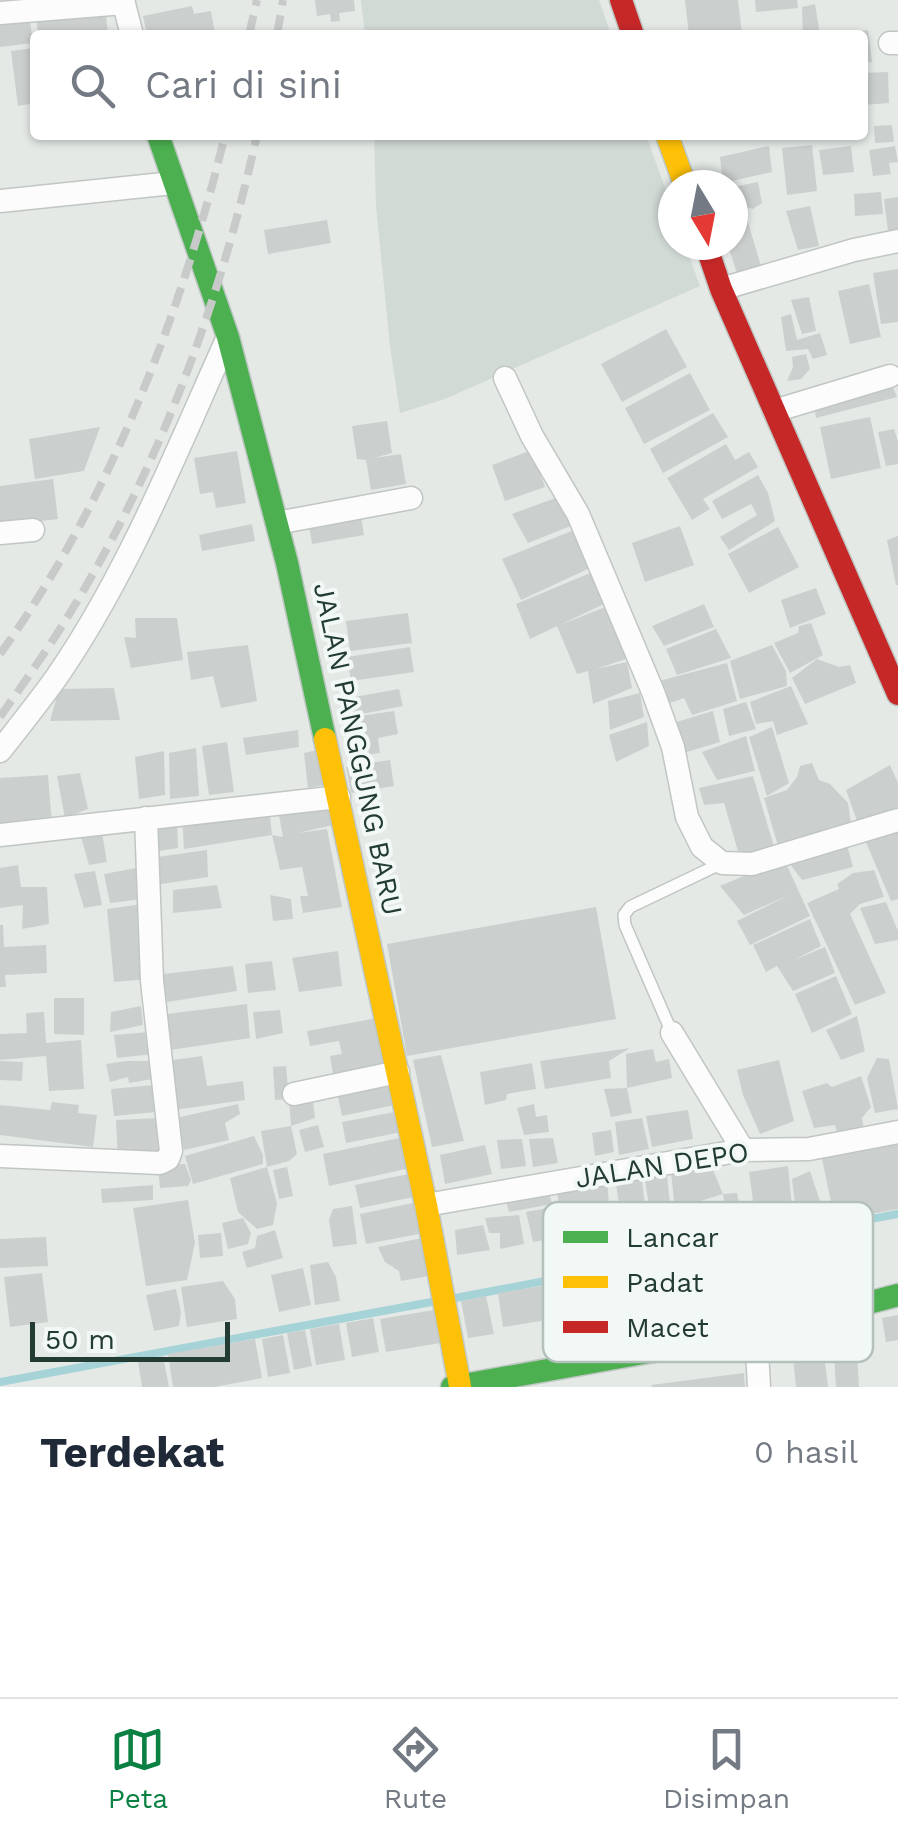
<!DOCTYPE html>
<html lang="id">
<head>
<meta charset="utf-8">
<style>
	body { margin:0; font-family:"Work Sans",sans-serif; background:#f2f2f3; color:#1f2937 }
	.compass { position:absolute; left:658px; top:170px; width:90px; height:90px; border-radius:50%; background:#fff; box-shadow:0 2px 8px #0004; rotate:170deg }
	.scale { position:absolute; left:30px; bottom:25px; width:200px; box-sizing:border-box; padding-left:10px; border:5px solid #223c33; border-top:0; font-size:28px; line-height:35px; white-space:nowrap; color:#223c33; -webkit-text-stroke:8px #f2f8f5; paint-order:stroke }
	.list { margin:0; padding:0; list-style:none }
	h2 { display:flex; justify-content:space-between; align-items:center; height:130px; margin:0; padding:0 40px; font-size:42px }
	h2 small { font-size:32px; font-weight:400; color:#747a83 }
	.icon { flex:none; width:55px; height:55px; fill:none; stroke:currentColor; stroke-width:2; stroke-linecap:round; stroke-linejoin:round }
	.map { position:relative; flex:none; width:898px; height:1387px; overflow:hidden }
	.search { position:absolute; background:#fff; box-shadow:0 2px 8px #0004; left:30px; right:30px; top:30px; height:110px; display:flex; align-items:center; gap:25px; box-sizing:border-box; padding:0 35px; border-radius:10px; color:#747a83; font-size:38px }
	.sheet { height:310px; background:#fff }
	nav { display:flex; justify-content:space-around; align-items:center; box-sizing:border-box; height:140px; border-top:2px solid #e0e1e3; background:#fff; font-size:28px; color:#747a83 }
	nav a { display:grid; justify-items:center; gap:5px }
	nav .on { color:#0b8043 }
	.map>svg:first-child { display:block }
	.built { fill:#d2dad6 }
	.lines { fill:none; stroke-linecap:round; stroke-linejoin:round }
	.stream { stroke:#a5d3d7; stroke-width:8 }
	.building { fill:#cbd0ce }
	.lane-casing { stroke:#c1c6c3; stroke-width:14 }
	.street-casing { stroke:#c1c6c3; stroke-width:25 }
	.fast-casing { stroke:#bfc7c3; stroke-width:25 }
	.slow-casing { stroke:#bfc7c3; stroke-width:25 }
	.jam-casing { stroke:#bfc7c3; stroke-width:25 }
	.lane { stroke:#fbfcfb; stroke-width:11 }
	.street { stroke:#fbfcfb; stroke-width:22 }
	.fast { stroke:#4caf50; stroke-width:22 }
	.slow { stroke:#ffc107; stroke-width:22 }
	.jam { stroke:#c62828; stroke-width:22 }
	.rail { stroke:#c7cac9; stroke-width:8; stroke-dasharray:20 10; stroke-linecap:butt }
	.labels { text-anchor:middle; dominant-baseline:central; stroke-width:8; stroke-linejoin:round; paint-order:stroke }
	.street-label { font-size:28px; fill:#223c33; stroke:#f2f8f5 }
	.key { fill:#f2f8f5; stroke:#b4c0bb; stroke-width:2.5 }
	.key-label { font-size:28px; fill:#223c33 }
</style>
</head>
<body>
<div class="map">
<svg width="898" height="1387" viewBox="0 0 898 1387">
	<rect width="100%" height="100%" fill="#e4e9e6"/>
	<path class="built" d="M361,0H599L611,35H365Z
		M374,135H646L673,210V245H685L700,286L445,399L400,413L390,346L376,206Z"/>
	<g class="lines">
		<path class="stream" d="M450,1299L898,1214
			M0,1382L437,1301"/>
	</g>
	<path class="building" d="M315,0H354L355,11L339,13L340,21L331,22L330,14L317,16Z
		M685,0H738L742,34L689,35Z
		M755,0H797L798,8L756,12Z
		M815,4L820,35H803L802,7Z
		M105,6L108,35H38L36,13Z
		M192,6L194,14L211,11L215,35H147L143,16Z
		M29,13L33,43L0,47V16Z
		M868,30L872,62L863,63V35L852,33Z
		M34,48L35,103L18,106L11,51Z
		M888,72L889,103L863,105V73Z
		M892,125L894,142L875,143L874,126Z
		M812,145L817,191L787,195L782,148Z
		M769,146L772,172L723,183L720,157Z
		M851,146L854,172L823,175L819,150Z
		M895,146L898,162L889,163L891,174L873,176L869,150Z
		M758,182L762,203L753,209L742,206L738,186Z
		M881,192L883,214L855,216L854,194Z
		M898,197V229L888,231L884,199Z
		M810,206L819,246L798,250L786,211Z
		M746,215L762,270L738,277L728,245H733V219Z
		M327,220L331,243L268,254L264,230Z
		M898,269V322L881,324L873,273Z
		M869,284L881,337L850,344L838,291Z
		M809,297L816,331L802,334L791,300Z
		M791,314L797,340L820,333L827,355L813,359L808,349L786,351L781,317Z
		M666,329L687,367L622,402L601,364Z
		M806,354L810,369L801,379L787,381L793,367L792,357Z
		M690,373L710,410L644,444L625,408Z
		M891,383L897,397L816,418L814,404Z
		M713,413L728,437L663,473L650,449Z
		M870,417L881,468L831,479L820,427Z
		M387,421L392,453L374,458L401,454L406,484L371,490L366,460L357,459L352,426Z
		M100,427L84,471L35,479L29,439Z
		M894,429L898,442V464L886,466L878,432Z
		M726,444L735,460L749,452L758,467L703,499L710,509L692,520L667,478Z
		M532,450L545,487L505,501L492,465Z
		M237,451L246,503L216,508L213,492L200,494L194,458Z
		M758,475L768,493L775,521L729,550L720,537L757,515L751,504L722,519L712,501Z
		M53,479L58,519L0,526V486Z
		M561,496L573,525L528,543L512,514Z
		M360,510L364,535L312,544L308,520Z
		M252,524L255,541L202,551L199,535Z
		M680,526L694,565L645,582L632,543Z
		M778,527L799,567L749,593L728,554Z
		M574,530L590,568L521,600L502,559Z
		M898,536V585H896L887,540Z
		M595,571L604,604L530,639L516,604Z
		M816,588L826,614L790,628L781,600Z
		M704,604L714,627L664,646L652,626Z
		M608,606L626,659L596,669L627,662L632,688L593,704L588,671L577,674L557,626Z
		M408,613L412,643L350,651L346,621Z
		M135,618H177L183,660L131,668L124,637L136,638Z
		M811,623L823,655L790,673L774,643L798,633L799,626Z
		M716,629L731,658L677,675L666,649Z
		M248,645L257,701L221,708L213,676L191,680L187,652Z
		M772,645L786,671L787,686L740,699L730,661Z
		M410,647L414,672L351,681L347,657Z
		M817,659L839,667L850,665L856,683L805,704L792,678Z
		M727,663L737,701L692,715L684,698L670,703L659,681Z
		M791,686L808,724L777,735L773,721L756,724L750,702Z
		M114,688L120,720L50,721L59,689Z
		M399,689L403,706L346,717L343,699Z
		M640,693L644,717L610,730L608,701Z
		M746,702L756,729L729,736L723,709Z
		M394,711L398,734L378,738L380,753L352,757L346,718Z
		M713,711L720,742L680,754L673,723Z
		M647,722L649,746L616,762L609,735Z
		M772,727L789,783L767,796L749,737Z
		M298,730L299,747L246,755L243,738Z
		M746,736L755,771L717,780L702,752Z
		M227,742L234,792L209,795L202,746Z
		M196,748L199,796L170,799L169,753Z
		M318,750L323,785L308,788L304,753Z
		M164,751L165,795L139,799L135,757Z
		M390,760L394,786L351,793L346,767Z
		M812,763L819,780L830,784L848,803L852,830L780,853L764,798L787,790L797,777L800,766Z
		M890,765L898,783V816L860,829L846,790Z
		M80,773L88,809L65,818L57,776Z
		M48,775L52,825L0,828V778Z
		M753,776L775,850L740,858L724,803L704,805L699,788Z
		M335,804L337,824L298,833L327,829L342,907L303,913L300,896H308L302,867L280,870L272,835L184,849L182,816L269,808L272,835L283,837L278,810Z
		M177,818L178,848L153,852L151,827Z
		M898,823V899L891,901L862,833Z
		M102,833L107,862L89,865L81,837Z
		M846,841L853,867L802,880L786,859Z
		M207,850L208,877L155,885L150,858Z
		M784,859L810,916L750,945L737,921L789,895L744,915L720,886Z
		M18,865L21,887H47L49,924L22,929L23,905L0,908V868Z
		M136,868L143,899L110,903L104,874Z
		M874,870L884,897L860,904L850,914L886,993L855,1005L807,903L839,889L837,884L853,873Z
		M95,871L102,905L84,908L74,874Z
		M217,885L222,908L173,913V890Z
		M270,895L291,899L293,919L273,921Z
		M886,902L898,931V940L875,944L860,908Z
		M142,904L149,979L114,982L107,909Z
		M596,907L616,1019L407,1056L387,944Z
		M810,919L821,946L794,960L825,947L835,973L793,991L777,966L766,972L753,945Z
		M0,925H3L4,947L46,945L47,973L5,975L6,987H0Z
		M338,951L342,986L299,992L292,958Z
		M272,961L276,990L248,993L245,964Z
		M233,966L237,991L167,1002L163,974Z
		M836,976L852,1014L812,1033L795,994Z
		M54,998H84V1035L54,1034Z
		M247,1004L250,1038L164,1051L159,1015Z
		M141,1006L143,1025L110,1032L111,1012Z
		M280,1010L283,1033L256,1039L253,1012Z
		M44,1012L46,1043L81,1040L84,1089L49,1091L46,1056L0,1060V1034L27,1033L26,1013Z
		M857,1016L865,1051L841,1060L826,1030Z
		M377,1018L387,1071L334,1081L330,1056L342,1054L339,1041L310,1046L307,1031Z
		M149,1032L153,1054L117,1058L114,1035Z
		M630,1048L609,1061L611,1078L545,1089L540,1061Z
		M653,1049L656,1062L669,1059L672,1078L627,1088L626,1054Z
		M441,1055L464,1141L432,1147L413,1060Z
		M202,1056L207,1086L243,1081L245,1100L174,1110L166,1061Z
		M877,1058L889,1059L898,1109L875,1113L867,1078Z
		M779,1060L794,1121L760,1134L743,1095L737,1070Z
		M0,1061L23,1062L22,1081L0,1080Z
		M126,1061H150L153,1079L129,1083L128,1077L110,1082L106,1064Z
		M532,1063L536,1089L507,1094L506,1100L485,1105L480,1072Z
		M286,1066L289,1099L275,1100L273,1067Z
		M393,1075L399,1104L342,1116L336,1087Z
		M861,1076L871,1107L862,1118L864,1129L837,1133L835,1125L814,1128L802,1091L827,1083L832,1087Z
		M154,1085L157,1112L114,1116L111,1089Z
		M627,1088L632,1113L611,1117L604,1089Z
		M312,1093L315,1118L291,1126L289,1099Z
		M52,1102L79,1105L78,1113L97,1115L93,1147L0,1135V1105L50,1110Z
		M238,1104L240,1114L225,1123L229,1140L184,1150L176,1118Z
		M534,1104L536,1117L547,1115L549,1132L524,1135L517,1108Z
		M688,1110L693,1139L652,1147L646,1116Z
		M400,1111L402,1132L346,1143L342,1122Z
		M159,1118L161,1156L118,1158L116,1120Z
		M642,1118L649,1149L619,1155L615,1122Z
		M318,1125L324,1147L305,1152L299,1130Z
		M291,1126L297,1154L289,1161L267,1167L261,1131Z
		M611,1130L614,1152L595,1156L592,1133Z
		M254,1136L263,1155V1164L193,1184L185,1156Z
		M404,1137L410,1168L329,1186L323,1154Z
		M553,1138L558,1163L533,1167L529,1139Z
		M522,1139L526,1166L501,1169L497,1140Z
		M898,1143V1209L835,1221L822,1159L851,1150Z
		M485,1145L492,1174L445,1184L440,1155Z
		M185,1164L191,1180L188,1186L160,1188L158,1165Z
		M711,1165L723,1194L675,1209L671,1173Z
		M788,1166L794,1228L758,1237L749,1172Z
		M267,1167L277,1203L273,1225L257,1229L238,1212L230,1178Z
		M287,1167L293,1196L279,1199L273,1170Z
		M810,1171L827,1222L798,1227L792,1179Z
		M641,1172L645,1206L620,1211L615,1177Z
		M413,1173L414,1197L360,1208L355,1185Z
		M667,1175L670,1204L649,1206L645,1180Z
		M607,1178L609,1204L561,1213L555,1185Z
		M153,1185V1200L102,1203L101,1189Z
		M548,1188L552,1204L509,1212L504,1195Z
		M737,1193L740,1209L726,1214L723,1194Z
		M188,1200L195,1243L187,1280L146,1286L133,1208Z
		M413,1203L419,1234L366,1244L360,1214Z
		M352,1206L357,1244L333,1247L329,1220L333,1209Z
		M553,1207L557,1238L533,1242L526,1212Z
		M519,1215L524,1244L500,1249V1233H489L485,1218Z
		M243,1218L251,1233L248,1244L228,1249L222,1223Z
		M483,1225L490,1250L457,1255L455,1230Z
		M275,1230L283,1258L247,1268L242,1252L255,1248L257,1236Z
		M221,1233L223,1256L200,1258L198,1235Z
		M46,1237L48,1266L0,1268V1239Z
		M422,1238L429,1276L401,1281L399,1271L385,1262L378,1247Z
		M328,1262L336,1277L340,1301L315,1305L310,1265Z
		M303,1268L311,1305L279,1312L271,1275Z
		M42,1273L48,1322L10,1327L4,1277Z
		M223,1281L235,1299L237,1319L187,1327L181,1287Z
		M572,1281L578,1315L503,1327L498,1293Z
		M176,1289L181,1312L179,1326L154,1331L146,1295Z
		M486,1296L494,1334L468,1338L461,1301Z
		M434,1310L440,1343L386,1352L380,1319Z
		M898,1315V1340L886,1342L882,1318Z
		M373,1318L379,1352L352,1357L346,1323Z
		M339,1324L345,1360L316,1365L310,1329Z
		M305,1330L312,1366L294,1370L287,1333Z
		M283,1335L290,1373L268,1377L262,1339Z
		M255,1339L262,1378L214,1387H173L168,1354Z
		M823,1344L828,1387H796L792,1347Z
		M857,1352L859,1387H836L834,1353Z
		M163,1356L169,1387H142L138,1361Z
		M744,1373L745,1387H652L651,1385Z"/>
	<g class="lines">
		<g class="lane-casing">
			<path id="lane" d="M672,1033L625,925L624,915L630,907L722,863"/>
		</g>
		<g class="street-casing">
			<path id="street" d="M123,0L132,35
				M0,13L124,3
				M890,43H898
				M0,201L173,183
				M721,289L854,250L898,241
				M505,378L532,436L578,514L653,692L673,747L687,817L702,847L722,863L752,864L898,820
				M774,411L890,376
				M277,523L411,498
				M0,533L33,530
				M0,751C19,727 38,703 56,678C128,574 176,452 228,337
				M0,835L339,797
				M672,1033L743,1150
				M294,1094L398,1072
				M0,1156L160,1163L168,1159L171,1151L152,981L146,818
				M426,1205L743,1150L809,1149L898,1132
				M756,1333L759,1387"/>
		</g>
		<g class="fast-casing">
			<path id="fast" d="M158,135L228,337L287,563L325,739
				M452,1387L756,1333L898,1295"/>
		</g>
		<g class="slow-casing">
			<path id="slow" d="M667,135L685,185
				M325,739L426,1205L460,1386"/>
		</g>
		<g class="jam-casing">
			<path id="jam" d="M621,0L633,35
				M706,245L721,289L898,694"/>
		</g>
		<use href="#lane" class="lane"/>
		<use href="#street" class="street"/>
		<use href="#fast" class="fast"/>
		<use href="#slow" class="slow"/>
		<use href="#jam" class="jam"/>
		<path class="rail" d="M249,35L257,0
			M277,35L283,0
			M0,654C108,505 182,313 225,135
			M0,717C20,688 41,659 60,629C155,479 219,308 257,135"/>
	</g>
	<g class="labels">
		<g class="street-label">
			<text transform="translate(358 749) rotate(78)">JALAN PANGGUNG BARU</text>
			<text transform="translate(662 1165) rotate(-9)">JALAN DEPO</text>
		</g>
	</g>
	<rect x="543" y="1202" width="330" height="160" rx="15" class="key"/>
	<rect x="563" y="1231" width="45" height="12" fill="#4caf50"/>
	<rect x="563" y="1276" width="45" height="12" fill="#ffc107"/>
	<rect x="563" y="1321" width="45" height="12" fill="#c62828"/>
	<g class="key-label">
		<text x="626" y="1247">Lancar</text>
		<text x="626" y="1292">Padat</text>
		<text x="626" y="1337">Macet</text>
	</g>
</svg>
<svg class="compass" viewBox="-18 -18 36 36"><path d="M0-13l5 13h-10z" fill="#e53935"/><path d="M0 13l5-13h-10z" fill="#747a83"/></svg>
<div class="scale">50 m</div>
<div class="search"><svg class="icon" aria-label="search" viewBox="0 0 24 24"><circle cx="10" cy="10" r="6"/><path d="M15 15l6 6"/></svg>Cari di sini</div>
</div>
<section class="sheet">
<h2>Terdekat<small>0 hasil</small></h2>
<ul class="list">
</ul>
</section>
<nav>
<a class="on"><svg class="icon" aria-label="map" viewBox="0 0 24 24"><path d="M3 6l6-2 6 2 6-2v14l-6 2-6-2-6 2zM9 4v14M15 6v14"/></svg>Peta</a>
<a><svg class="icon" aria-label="directions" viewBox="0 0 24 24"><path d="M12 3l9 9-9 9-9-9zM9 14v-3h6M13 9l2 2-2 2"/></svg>Rute</a>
<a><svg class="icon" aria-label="saved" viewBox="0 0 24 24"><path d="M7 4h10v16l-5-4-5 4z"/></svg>Disimpan</a>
</nav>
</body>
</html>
